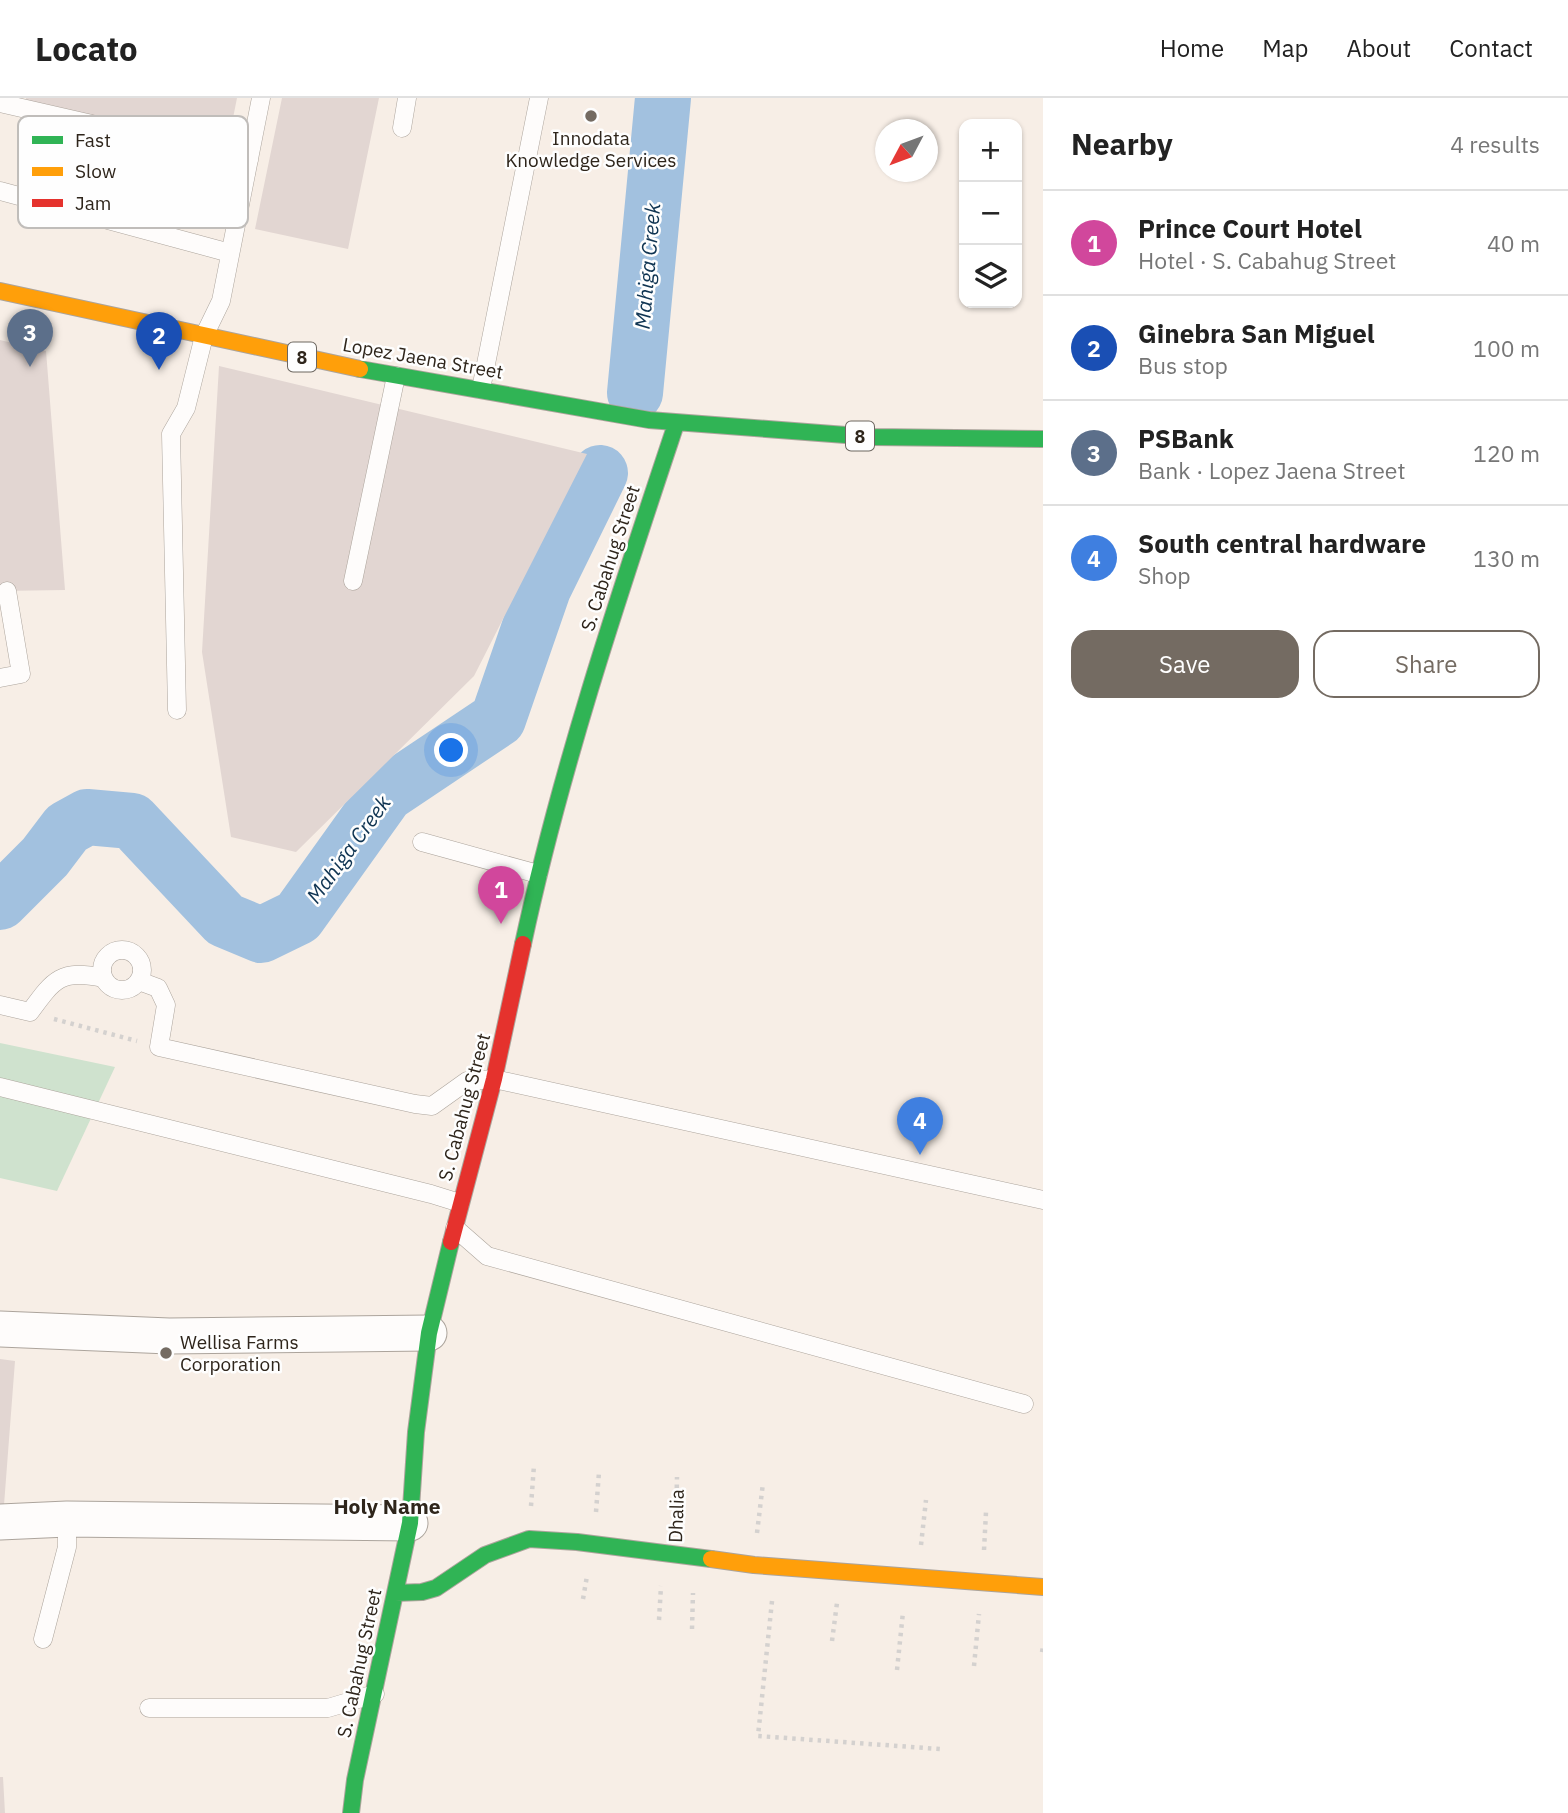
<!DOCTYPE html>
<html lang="en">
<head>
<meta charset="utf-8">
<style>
	body { margin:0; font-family:"IBM Plex Sans",sans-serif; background:#f6f6f6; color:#222 }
	.controls { position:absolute; right:21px; top:21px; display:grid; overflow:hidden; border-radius:14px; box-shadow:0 2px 5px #0004 }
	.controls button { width:63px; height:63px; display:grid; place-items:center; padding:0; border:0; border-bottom:2px solid #e0e0e0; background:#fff; color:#222; font:35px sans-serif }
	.compass { position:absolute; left:875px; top:21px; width:63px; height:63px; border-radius:50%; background:#fff; box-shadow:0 2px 5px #0004; rotate:229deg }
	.you { position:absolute; left:452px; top:653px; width:24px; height:24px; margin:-18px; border:5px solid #fff; border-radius:50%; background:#1a73e8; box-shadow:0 0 0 10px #1a73e833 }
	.badge { display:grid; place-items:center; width:46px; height:46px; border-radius:50%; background:#746b62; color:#fff; font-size:23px; font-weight:700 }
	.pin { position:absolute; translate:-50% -58px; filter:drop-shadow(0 2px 4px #0008) }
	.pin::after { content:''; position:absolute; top:37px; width:24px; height:21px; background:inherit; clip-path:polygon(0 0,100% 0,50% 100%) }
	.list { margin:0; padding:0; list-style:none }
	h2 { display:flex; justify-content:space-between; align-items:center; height:91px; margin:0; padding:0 28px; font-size:30px }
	h2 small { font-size:23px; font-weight:400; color:#767676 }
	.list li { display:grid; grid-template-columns:46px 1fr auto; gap:21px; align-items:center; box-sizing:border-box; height:105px; padding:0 28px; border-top:2px solid #e0e0e0 }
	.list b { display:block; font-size:26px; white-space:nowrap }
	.list p { margin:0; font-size:23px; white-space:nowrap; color:#767676 }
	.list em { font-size:23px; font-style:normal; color:#767676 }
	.actions { display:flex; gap:14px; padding:21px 28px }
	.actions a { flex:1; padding:16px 0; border:2px solid #746b62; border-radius:21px; text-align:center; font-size:24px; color:#746b62 }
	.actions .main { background:#746b62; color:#fff }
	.icon { flex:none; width:38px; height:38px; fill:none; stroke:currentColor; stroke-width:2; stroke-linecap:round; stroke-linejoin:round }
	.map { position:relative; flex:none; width:1043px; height:1715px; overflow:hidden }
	header { display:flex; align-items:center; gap:42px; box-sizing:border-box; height:98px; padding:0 35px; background:#fff; border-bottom:2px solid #e0e0e0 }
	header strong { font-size:33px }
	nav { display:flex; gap:38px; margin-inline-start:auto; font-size:24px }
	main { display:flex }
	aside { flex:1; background:#fff }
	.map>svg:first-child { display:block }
	.green { fill:#cfe2ce }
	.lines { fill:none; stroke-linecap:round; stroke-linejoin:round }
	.river { stroke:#a2c1df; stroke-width:56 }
	.building { fill:#e2d6d2 }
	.lane-casing { stroke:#aca49c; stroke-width:19 }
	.street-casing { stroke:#aca49c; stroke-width:37 }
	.fast-casing { stroke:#aca49c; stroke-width:18 }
	.slow-casing { stroke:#aca49c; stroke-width:18 }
	.jam-casing { stroke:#aca49c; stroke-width:18 }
	.path { stroke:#d4d1cf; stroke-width:4.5; stroke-dasharray:3.5 5; stroke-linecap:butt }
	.lane { stroke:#fefcfb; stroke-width:18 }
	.street { stroke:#fefcfb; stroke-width:35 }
	.fast { stroke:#30b455; stroke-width:16 }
	.slow { stroke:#ff9f0a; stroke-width:16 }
	.jam { stroke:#e5322d; stroke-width:16 }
	.poi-dot { fill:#746b62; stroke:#fefefe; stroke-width:2.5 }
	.labels { text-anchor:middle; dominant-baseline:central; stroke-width:5; stroke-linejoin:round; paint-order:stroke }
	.shield { fill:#fefefe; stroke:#6c665f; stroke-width:2 }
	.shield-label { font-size:18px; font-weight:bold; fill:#2e251b }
	.poi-label { font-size:19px; fill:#2e251b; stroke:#fefefe }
	.street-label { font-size:19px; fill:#2e251b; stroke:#fefefe }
	.water-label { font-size:21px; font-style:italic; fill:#0f3452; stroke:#fefefe }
	.neighbourhood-label { font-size:21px; font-weight:bold; fill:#2e251b; stroke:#fefefe }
	.key { fill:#fefefe; stroke:#c0bdba; stroke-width:2 }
	.key-label { font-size:19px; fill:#2e251b }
</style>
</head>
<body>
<header>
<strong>Locato</strong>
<nav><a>Home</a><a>Map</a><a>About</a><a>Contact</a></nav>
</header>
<main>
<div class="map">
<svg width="1043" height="1715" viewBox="0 0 1043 1715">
	<rect width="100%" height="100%" fill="#f7eee6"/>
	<path class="green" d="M0,945L115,969L57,1093L0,1080Z"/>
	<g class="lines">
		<path class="river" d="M635,295L663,0
			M0,804L45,759L67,730L87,719L132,723L225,822L261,837L298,819L386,696L498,621L543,491L600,375"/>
	</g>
	<path class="building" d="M26,0H237L227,50L25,6Z
		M282,0H379L348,151L255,131Z
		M0,242L46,253L65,492L0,493Z
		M219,268L587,356L474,578L296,754L231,739L202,554Z
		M0,1261L15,1263L4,1407L0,1406Z
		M0,1679H3L5,1715H0Z"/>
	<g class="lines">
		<g class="lane-casing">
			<path id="lane" d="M0,5L249,62
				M402,30L407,0
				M0,93L230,155
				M481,291L539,0
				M353,483L396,278
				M0,580L21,576L7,493
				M177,612L171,336L186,310L204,238L221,203L261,0
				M422,744L538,776
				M102 872a20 20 0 1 1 40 0a20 20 0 1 1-40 0Z
				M139,883L158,890L166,907L159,949L415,1006L432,1008L467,983L494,981L1043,1102
				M0,907L30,914C54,881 61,871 103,880
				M0,989L431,1096L460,1105
				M455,1130L487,1158L1024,1306
				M43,1541L67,1449V1421
				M149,1610H328L375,1596"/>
		</g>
		<g class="street-casing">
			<path id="street" d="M0,1231L169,1238L429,1235
				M0,1424L67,1421L410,1425"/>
		</g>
		<g class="fast-casing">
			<path id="fast" d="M360,271L649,322L872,339L1043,341
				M523,846C561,669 619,497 676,326
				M395,1495L422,1494L436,1490L485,1457L529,1441L577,1444L711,1461
				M351,1715L355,1682L410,1425L416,1334L429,1235L451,1144"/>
		</g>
		<g class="slow-casing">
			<path id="slow" d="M0,193L360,271
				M711,1461L754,1467L1043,1489"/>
		</g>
		<g class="jam-casing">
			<path id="jam" d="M451,1144L494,981L523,846"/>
		</g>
		<path class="path" d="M54,921L137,943
			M531,1408L534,1367
			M596,1414L599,1374
			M676,1424L677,1379
			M757,1435L763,1385
			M921,1447L926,1402
			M984,1452L986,1414
			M583,1501L587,1478
			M772,1503L758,1638L940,1651
			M659,1522L661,1488
			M692,1531L693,1495
			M832,1543L837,1505
			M1042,1554L1043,1548
			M974,1568L979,1516
			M897,1572L903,1514"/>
		<use href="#lane" class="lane"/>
		<use href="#street" class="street"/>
		<use href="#fast" class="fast"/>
		<use href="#slow" class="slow"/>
		<use href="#jam" class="jam"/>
	</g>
	<g class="poi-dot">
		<circle cx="591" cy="18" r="7"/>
		<circle cx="166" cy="1255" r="7"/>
	</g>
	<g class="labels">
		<g class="shield">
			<rect x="288" y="244.5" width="28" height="29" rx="5"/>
			<rect x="846" y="323.5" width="28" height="29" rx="5"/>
		</g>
		<g class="shield-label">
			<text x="302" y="259">8</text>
			<text x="860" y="338">8</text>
		</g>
		<g class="poi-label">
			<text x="591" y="40">Innodata<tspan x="591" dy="22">Knowledge Services</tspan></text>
			<text x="180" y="1244" text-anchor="start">Wellisa Farms<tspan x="180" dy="22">Corporation</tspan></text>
		</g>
		<g class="street-label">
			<text transform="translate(423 260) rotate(10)">Lopez Jaena Street</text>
			<text transform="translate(610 460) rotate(-72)">S. Cabahug Street</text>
			<text transform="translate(464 1009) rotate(-75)">S. Cabahug Street</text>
			<text transform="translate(676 1418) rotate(-88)">Dhalia</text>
			<text transform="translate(359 1565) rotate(-78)">S. Cabahug Street</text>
		</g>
		<g class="water-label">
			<text transform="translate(647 168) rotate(-85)">Mahiga Creek</text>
			<text transform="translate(348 751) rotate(-54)">Mahiga Creek</text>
		</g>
		<g class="neighbourhood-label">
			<text x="387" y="1408">Holy Name</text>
		</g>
	</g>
	<rect x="18" y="18" width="230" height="112" rx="10" class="key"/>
	<rect x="32" y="38" width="31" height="8" fill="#30b455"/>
	<rect x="32" y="69" width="31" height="9" fill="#ff9f0a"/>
	<rect x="32" y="101" width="31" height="8" fill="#e5322d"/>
	<g class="key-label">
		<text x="75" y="49">Fast</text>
		<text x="75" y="80">Slow</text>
		<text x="75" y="112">Jam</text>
	</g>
</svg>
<div class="controls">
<button>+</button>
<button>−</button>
<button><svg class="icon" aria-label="layers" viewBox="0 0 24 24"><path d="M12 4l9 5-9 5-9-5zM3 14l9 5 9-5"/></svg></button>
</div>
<svg class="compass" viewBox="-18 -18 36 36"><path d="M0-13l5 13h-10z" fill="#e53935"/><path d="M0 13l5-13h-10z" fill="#767676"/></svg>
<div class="you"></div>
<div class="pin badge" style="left:501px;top:826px;background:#d1479c">1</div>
<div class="pin badge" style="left:159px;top:272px;background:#1a4fb4">2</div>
<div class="pin badge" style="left:30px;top:269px;background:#5c6f8a">3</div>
<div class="pin badge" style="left:920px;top:1057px;background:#3f7fe0">4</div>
</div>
<aside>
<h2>Nearby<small>4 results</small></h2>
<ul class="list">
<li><span class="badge" style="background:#d1479c">1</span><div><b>Prince Court Hotel</b><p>Hotel · S. Cabahug Street</p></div><em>40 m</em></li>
<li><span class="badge" style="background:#1a4fb4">2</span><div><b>Ginebra San Miguel</b><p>Bus stop</p></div><em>100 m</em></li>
<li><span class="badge" style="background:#5c6f8a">3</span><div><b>PSBank</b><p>Bank · Lopez Jaena Street</p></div><em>120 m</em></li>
<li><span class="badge" style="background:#3f7fe0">4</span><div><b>South central hardware</b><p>Shop</p></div><em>130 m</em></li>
</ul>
<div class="actions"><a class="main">Save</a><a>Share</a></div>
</aside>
</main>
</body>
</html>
